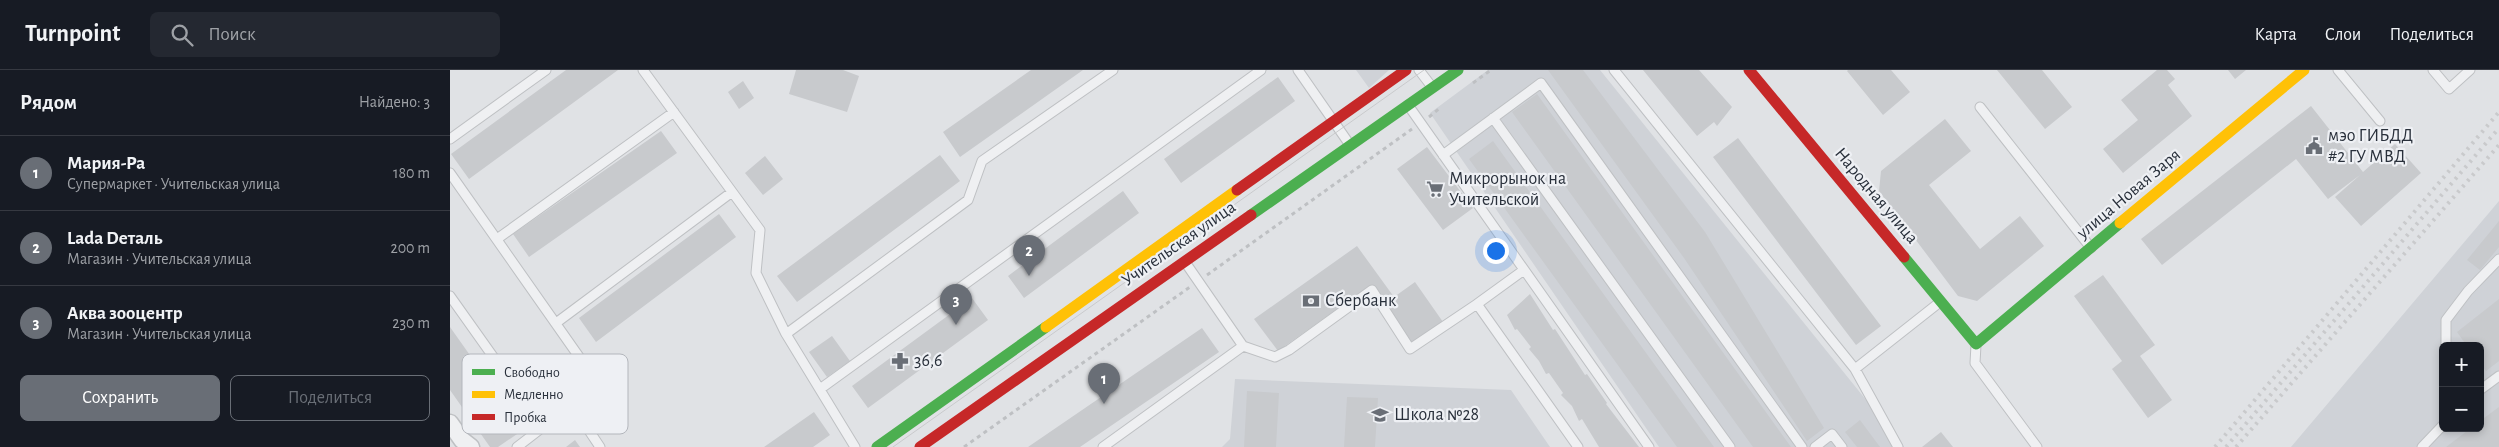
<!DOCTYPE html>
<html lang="ru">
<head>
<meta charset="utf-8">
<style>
	body { margin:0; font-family:"Alegreya Sans",sans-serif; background:#242831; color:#f1f3f6 }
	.controls { position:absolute; right:15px; bottom:15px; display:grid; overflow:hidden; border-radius:8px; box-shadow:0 2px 8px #0003 }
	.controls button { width:45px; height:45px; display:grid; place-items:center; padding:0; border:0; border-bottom:1px solid #363941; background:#171b24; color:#f1f3f6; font:25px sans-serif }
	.you { position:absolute; left:1045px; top:180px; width:18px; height:18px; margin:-12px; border:4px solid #fff; border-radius:50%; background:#1a73e8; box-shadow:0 0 0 8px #1a73e833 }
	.badge { display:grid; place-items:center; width:32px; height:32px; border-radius:50%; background:#696e76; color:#fff; font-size:16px; font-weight:700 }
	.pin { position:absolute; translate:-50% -41px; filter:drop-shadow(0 1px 2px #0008) }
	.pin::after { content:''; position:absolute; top:26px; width:18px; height:15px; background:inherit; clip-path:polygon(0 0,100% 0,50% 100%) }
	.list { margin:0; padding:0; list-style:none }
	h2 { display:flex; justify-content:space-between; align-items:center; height:65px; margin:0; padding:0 20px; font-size:21px }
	h2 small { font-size:16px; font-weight:400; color:#9ea1a6 }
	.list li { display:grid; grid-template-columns:32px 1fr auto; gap:15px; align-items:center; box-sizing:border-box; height:75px; padding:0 20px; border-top:1px solid #363941 }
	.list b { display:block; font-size:19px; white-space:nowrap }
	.list p { margin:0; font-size:16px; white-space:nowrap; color:#9ea1a6 }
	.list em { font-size:16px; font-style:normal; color:#9ea1a6 }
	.actions { display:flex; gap:10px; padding:15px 20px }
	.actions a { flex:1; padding:11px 0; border:1px solid #696e76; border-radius:8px; text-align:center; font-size:18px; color:#696e76 }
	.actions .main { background:#696e76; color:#fff }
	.icon { flex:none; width:28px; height:28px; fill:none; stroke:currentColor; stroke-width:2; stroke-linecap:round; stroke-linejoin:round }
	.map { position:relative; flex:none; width:2049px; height:377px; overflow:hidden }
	header { display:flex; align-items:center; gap:30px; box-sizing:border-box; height:70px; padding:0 25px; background:#171b24; border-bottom:1px solid #363941 }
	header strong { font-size:24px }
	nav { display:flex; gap:28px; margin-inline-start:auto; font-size:18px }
	.search { width:350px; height:45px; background:#242831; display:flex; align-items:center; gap:12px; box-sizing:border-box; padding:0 18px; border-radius:8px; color:#9ea1a6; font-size:19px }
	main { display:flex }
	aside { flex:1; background:#171b24 }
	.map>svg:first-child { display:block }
	.built { fill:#cfd2d7; fill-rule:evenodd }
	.building { fill:#c8cacd }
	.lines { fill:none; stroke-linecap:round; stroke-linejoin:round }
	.lane-casing { stroke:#bec0c3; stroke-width:11 }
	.street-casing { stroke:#bec0c3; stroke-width:19 }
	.path { stroke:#bec0c3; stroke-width:3; stroke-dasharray:4 4; stroke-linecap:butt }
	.lane { stroke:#eff0f2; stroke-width:9 }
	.street { stroke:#eff0f2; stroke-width:16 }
	.fast { stroke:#4caf50; stroke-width:11 }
	.slow { stroke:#ffc107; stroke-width:11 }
	.jam { stroke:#c62828; stroke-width:11 }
	.tram { stroke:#c9cacc; stroke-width:1 }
	.rail { stroke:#c9cacc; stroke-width:4; stroke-dasharray:2.5 5; stroke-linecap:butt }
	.labels { text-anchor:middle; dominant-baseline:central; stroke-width:4.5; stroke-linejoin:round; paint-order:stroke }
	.poi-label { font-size:18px; fill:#29303b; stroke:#eef0f4; text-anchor:start }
	.street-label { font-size:18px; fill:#29303b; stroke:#eef0f4 }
	.key { fill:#eef0f4; stroke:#b3b6bc; stroke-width:1 }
	.key-label { font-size:14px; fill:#29303b }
</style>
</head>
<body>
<header>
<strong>Turnpoint</strong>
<div class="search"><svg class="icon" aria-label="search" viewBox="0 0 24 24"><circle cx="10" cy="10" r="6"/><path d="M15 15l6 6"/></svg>Поиск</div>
<nav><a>Карта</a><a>Слои</a><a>Поделиться</a></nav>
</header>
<main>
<aside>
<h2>Рядом<small>Найдено: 3</small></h2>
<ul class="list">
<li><span class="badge">1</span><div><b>Мария-Ра</b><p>Супермаркет · Учительская улица</p></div><em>180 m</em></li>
<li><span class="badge">2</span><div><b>Lada Dеталь</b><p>Магазин · Учительская улица</p></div><em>200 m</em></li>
<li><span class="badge">3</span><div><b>Аква зооцентр</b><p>Магазин · Учительская улица</p></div><em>230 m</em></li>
</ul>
<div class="actions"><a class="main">Сохранить</a><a>Поделиться</a></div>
</aside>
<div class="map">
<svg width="2049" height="377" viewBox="0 0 2049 377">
	<rect width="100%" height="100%" fill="#e0e2e5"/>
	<path class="built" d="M906,0H939L919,18Z
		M1038,0H1150L1454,377H1209L980,43Z
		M2049,131V377H1841ZM1993,276H2030V358H1993Z
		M785,309L1061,320L1100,377H772L780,369Z"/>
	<path class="building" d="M116,0H168L19,109L1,84Z
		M346,0H393L409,6L397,42L339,24Z
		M581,0H633L510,87L493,62Z
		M1098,0H1133L1255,162L1374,358L1357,371L1234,188Z
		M1193,0H1249L1282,37L1267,56L1264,52L1247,66Z
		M1398,0H1441L1460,22L1433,45L1397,1Z
		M1547,0H1592L1622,37L1595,59Z
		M1707,0H1717L1725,9L1718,15L1742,46L1673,103L1653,79L1688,50L1671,30Z
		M1778,0H1796L1785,9Z
		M828,7L845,31L731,113L714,89Z
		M293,11L304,28L289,39L278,22Z
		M1087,24L1341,377H1303L1062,42Z
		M1861,36L1913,102L1945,74L1971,103L1911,156L1885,127L1910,105L1878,129L1846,89L1712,195L1691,169Z
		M1495,49L1521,81L1479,115L1530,179L1570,146L1594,176L1527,231L1508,226L1429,121L1431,101Z
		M211,61L227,83L79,187L63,164Z
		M1288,68L1431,256L1406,275L1263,87Z
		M1043,71L1264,377H1227L1019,89Z
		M977,77L1023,138L993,160L947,99Z
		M490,85L510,111L347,232L327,206Z
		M315,86L333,109L313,125L295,103Z
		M673,121L689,143L574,228L558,206Z
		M269,144L286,167L146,272L129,248Z
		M2049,151V177L2030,200L2017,190Z
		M907,176L944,227L965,212L993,252L957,277L915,219L828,281L804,249Z
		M1653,205L1705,275L1690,286L1722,330L1698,348L1662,299L1672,291L1624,226Z
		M1080,224L1103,260L1105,259L1135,305L1137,304L1157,333L1156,334L1189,377H1149L1132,349L1129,351L1122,336L1111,325L1113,323L1099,303L1096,304L1089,291L1079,279L1081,277L1067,259L1065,260L1057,245Z
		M522,228L538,250L418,338L402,316Z
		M2049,229V291L2036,301L2030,293V276H2017L2007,262Z
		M0,257L73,360L48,377H40L0,320Z
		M752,258L769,282L630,377H578Z
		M382,266L400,291L377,307L359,282Z
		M797,321L829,323L826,377H794Z
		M897,327L928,328L925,377H894Z
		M2049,337V377H1996L2021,358H2030V351Z
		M364,342L380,365L363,377H314Z
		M1410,350L1430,377H1407L1395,362Z
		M1491,362L1503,377H1472Z
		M125,370L130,377H116Z"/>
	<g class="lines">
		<g class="lane-casing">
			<path id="lane" d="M193,0L310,160L306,203L336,264L405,377
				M848,0L900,75
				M969,0L982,17
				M1164,0L1405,299L1490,232
				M1888,0L1930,51
				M1983,0L1999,19L2020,0
				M958,35L1199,377
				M1530,37L1641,178
				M1043,48L1280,377
				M0,69L96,0
				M993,85L1091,13L1352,377
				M0,103L158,328L130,347L93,357
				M47,169L224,42
				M1074,200L1027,234L1128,377
				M0,226L93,357L67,377
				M106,253L282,122
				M336,264L518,130L532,91L663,0
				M1526,275L1525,293L1587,377
				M793,276L825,287L839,280L922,220L960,279L1027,234
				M1996,276V250L2018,221L2049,189
				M1405,299L1448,377
				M370,319L811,0
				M2030,320L2049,306
				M130,347L150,377
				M653,377L793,276L735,192
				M1365,377L1382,364L1392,377
				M1972,377L1993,355"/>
		</g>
		<g class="street-casing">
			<path id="street" d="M0,353L12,370L21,377"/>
		</g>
		<path class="path" d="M1023,13L1041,0
			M979,47L990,38
			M757,205L962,59
			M514,377L740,217"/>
		<use href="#lane" class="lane"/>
		<use href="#street" class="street"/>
		<path class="fast" d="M801,145L1008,0
			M1454,187L1526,274L1670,153
			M427,377L596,257"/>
		<path class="slow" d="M1670,153L1854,0
			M596,257L787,120"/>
		<path class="jam" d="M1299,0L1454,187
			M787,120L956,0
			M470,377L801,145"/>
		<path class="tram" d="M443,377L974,0"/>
		<path class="rail" d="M1765,377L2049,42
			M1776,377L2049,58
			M1786,377L2049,75"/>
	</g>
	<defs>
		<g id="civic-bare" transform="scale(1.35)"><path d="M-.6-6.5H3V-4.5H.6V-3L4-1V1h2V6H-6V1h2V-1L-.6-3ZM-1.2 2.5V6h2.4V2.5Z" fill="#696e76" stroke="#eef0f4" stroke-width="2.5" paint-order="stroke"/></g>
		<g id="supermarket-bare" transform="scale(1.35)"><path d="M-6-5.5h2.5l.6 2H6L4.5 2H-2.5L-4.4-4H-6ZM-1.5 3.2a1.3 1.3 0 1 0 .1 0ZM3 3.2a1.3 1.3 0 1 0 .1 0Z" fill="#696e76" stroke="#eef0f4" stroke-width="2.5" paint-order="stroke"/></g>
		<g id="bank-bare" transform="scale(1.35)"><path d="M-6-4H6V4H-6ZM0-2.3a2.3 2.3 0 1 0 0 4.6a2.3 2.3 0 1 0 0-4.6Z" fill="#696e76" stroke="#eef0f4" stroke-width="2.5" paint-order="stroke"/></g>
		<g id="pharmacy-bare" transform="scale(1.35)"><path d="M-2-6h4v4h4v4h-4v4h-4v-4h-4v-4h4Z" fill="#696e76" stroke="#eef0f4" stroke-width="2.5" paint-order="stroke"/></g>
		<g id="school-bare" transform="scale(1.35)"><path d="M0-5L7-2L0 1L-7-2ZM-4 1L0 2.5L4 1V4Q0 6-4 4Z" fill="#696e76" stroke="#eef0f4" stroke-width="2.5" paint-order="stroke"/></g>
	</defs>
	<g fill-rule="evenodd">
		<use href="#civic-bare" x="1864" y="76"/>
		<use href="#supermarket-bare" x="985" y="119"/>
		<use href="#bank-bare" x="861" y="231"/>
		<use href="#pharmacy-bare" x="450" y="291"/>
		<use href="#school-bare" x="930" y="345"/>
	</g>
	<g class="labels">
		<g class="poi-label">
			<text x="1878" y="66">мэо ГИБДД<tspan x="1878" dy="21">#2 ГУ МВД</tspan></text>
			<text x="999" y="109">Микрорынок на<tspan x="999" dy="21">Учительской</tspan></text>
			<text x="875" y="231">Сбербанк</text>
			<text x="464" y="291">36,6</text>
			<text x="944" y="345">Школа №28</text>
		</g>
		<g class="street-label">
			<text transform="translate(1679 124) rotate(-40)">улица Новая Заря</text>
			<text transform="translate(1426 126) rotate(50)">Народная улица</text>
			<text transform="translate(729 174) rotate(-35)">Учительская улица</text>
		</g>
	</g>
	<rect x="12" y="284" width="166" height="80" rx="8" class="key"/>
	<rect x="22" y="299" width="23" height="6" fill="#4caf50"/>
	<rect x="22" y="321" width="23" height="7" fill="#ffc107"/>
	<rect x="22" y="344" width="23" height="6" fill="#c62828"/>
	<g class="key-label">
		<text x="54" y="307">Свободно</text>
		<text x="54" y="329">Медленно</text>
		<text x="54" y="352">Пробка</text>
	</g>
</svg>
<div class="controls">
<button>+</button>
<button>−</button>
</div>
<div class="you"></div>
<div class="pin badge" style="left:654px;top:334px">1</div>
<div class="pin badge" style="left:579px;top:206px">2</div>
<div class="pin badge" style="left:506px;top:255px">3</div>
</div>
</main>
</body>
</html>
